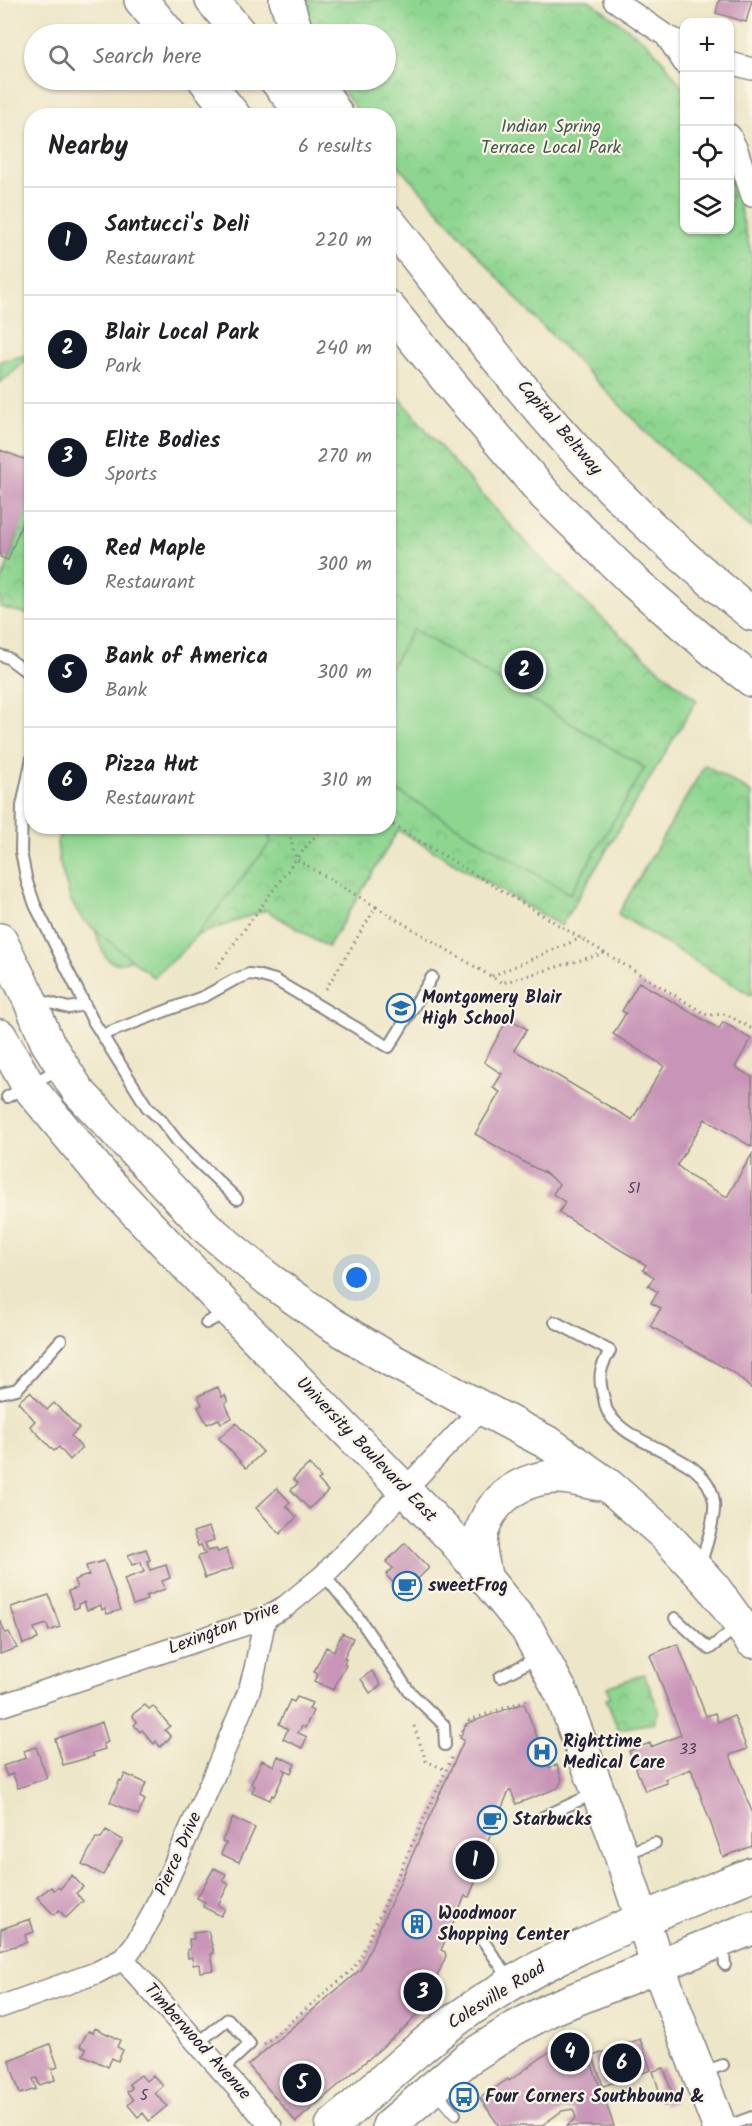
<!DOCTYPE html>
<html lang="en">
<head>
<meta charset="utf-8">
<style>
	body { margin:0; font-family:Kalam,sans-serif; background:#f2f2f2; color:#202124 }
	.controls { position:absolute; right:18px; top:18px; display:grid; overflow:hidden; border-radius:12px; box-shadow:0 2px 4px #0004 }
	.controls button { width:54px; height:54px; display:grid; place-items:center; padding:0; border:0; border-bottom:2px solid #e0e0e0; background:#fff; color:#202124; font:30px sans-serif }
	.you { position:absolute; left:357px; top:1278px; width:21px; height:21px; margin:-15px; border:4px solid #fff; border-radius:50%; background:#1a73e8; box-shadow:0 0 0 9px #1a73e833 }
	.badge { display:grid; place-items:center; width:39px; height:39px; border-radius:50%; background:#111827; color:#fff; font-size:20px; font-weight:700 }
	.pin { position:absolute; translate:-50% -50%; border:3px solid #fff; box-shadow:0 2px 6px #0006 }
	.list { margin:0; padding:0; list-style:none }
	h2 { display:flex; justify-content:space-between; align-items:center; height:78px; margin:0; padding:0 24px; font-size:26px }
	h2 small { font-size:20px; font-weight:400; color:#757577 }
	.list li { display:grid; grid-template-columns:39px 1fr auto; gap:18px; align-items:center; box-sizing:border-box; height:108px; padding:0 24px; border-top:2px solid #e0e0e0 }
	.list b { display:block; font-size:22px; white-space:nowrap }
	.list p { margin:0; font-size:20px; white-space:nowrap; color:#757577 }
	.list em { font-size:20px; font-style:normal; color:#757577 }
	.icon { flex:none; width:33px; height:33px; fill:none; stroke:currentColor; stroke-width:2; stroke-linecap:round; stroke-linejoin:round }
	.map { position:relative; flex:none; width:752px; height:2126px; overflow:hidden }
	.search { position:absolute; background:#fff; box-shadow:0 2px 4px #0004; left:24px; top:24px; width:372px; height:66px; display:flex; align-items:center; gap:15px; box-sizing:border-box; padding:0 21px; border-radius:33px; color:#757577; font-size:22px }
	.panel { position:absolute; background:#fff; box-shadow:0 2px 4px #0004; left:24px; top:108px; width:372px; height:726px; border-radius:24px }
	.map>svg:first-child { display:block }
	.park { fill:url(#park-crowns); stroke:#587c66; stroke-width:1.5 }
	.garden { fill:#8ed590; stroke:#587c66; stroke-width:1.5 }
	.building { fill:#c894b7 }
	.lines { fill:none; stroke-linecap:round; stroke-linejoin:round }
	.lane-casing { stroke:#888482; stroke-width:14 }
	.street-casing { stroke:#888482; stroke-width:24 }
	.primary-casing { stroke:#888482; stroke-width:36 }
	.highway-casing { stroke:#888482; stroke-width:36 }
	.path { stroke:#888482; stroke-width:3; stroke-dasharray:1.5 4.5; stroke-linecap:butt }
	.lane { stroke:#fff; stroke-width:10 }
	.street { stroke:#fff; stroke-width:21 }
	.primary { stroke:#fff; stroke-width:33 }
	.highway { stroke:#fff; stroke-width:33 }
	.labels { text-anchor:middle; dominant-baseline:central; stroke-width:4.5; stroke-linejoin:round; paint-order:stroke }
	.number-label { font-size:15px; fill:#4c3e5a }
	.park-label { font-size:18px; fill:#425854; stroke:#fcf5e5 }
	.street-label { font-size:18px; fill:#22223b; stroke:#fcf5e5 }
	.poi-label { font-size:18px; font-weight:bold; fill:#22223b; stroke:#fcf5e5; text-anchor:start }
</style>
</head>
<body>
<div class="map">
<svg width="752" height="2126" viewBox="0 0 752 2126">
	<defs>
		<pattern id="park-crowns" width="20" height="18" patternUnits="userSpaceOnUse" patternTransform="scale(1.5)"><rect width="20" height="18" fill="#8ed590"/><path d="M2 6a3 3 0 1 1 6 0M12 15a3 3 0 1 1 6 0" fill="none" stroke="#7ab77d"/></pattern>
	</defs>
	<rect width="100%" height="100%" fill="#fcf5e5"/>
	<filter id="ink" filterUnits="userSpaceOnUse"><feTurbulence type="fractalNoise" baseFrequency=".0167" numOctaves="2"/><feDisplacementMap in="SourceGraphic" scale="12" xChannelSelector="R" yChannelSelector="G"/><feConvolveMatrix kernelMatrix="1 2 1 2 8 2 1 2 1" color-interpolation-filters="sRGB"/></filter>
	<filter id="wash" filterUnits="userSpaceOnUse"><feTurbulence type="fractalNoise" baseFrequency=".008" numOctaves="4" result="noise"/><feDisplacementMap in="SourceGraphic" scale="24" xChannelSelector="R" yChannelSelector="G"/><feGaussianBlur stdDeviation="1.35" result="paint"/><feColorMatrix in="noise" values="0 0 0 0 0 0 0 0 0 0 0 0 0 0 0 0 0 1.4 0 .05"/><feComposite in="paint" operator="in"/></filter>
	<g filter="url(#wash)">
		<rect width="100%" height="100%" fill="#ede6c8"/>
		<path class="park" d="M298,0H589L646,42L665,63L684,90V230H730V177L735,189L752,256V529L656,442L524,307L399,166L389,153L388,116L361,115L342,90L337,80H386V34H315Z
			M31,354V357L0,383V361Z
			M389,385C483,500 579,607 697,700L561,926L398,830L328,947L266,910L122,963C116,964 110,963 106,957C89,932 85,858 80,827L388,826Z
			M31,496V615L0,607V586Z
			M705,765L752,793V996L618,914Z
			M644,1674L659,1710L654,1723L618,1729L606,1699L610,1697L607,1687Z"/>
		<path class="garden" d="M413,629L645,768L570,894L389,786V671Z
			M63,827H267L271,842L186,948L153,977L83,920L71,901L59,861L57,842Z"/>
		<g id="blocks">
			<path class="building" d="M719,0H752L746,22L716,13Z
				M0,450L32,462V496L8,560L0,557Z
				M639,982L719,1029L723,1022L751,1039L735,1067L752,1077V1147L705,1119L677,1165L691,1177L727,1197L752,1154V1389L734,1373L650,1326L661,1308L651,1303L658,1292L648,1286L654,1277L643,1270L646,1265L559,1213L565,1202L553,1194L559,1184L545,1173L529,1165L475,1134L500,1092L493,1088L502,1074L484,1062L507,1020L510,1019L527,1029L514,1050L632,1120L664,1066L613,1034L626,1013L622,1011Z
				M218,1387L222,1397L225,1395L228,1402L225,1403L232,1418L221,1423L219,1419L207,1424L198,1407L202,1405L198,1396Z
				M30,1392L47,1410L54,1403L79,1428L71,1436L82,1448L70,1460L59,1447L54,1451L30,1426L35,1421L18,1402Z
				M236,1423L263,1452L246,1468L219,1438Z
				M309,1464L321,1478L318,1480L328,1491L309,1509L291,1490L298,1483L293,1479Z
				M277,1488L290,1502L286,1506L297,1517L280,1534L256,1508Z
				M209,1527L214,1540L205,1543L208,1551L216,1549L218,1552L226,1549L233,1568L205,1578L198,1559L199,1556L205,1554L201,1545L198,1546L193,1532Z
				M405,1543L429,1568L403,1593L386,1575L393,1568L386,1562Z
				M146,1549L150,1560L147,1561L150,1570L166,1565L170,1578L162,1581L165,1589L146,1596L147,1600L133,1605L124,1579L144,1572L141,1562L132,1565L128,1555Z
				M104,1561L121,1610L107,1614L105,1608L102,1610L101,1605L87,1610L84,1602L78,1604L79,1607L74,1609L68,1591L77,1588L74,1580L89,1575L86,1566Z
				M49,1595L60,1627L49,1631L47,1624L34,1628L38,1639L23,1644L11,1607Z
				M0,1620L5,1633L9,1632L17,1648L0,1654Z
				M342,1633L353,1638L344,1658L346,1659L344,1664L346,1665L333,1690L314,1681L318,1674L314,1672L326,1647L334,1651Z
				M678,1644L706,1716L715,1713L718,1722L734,1716L747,1749L730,1755L752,1812V1846L723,1857L691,1769L665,1779L667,1783L645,1791L629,1751L650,1743L651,1747L681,1735L650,1655Z
				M372,1671L381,1685L370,1693L361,1679Z
				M297,1697L312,1703L309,1709L313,1711L305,1728L302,1726L298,1733L307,1737L302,1748L283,1739L288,1729L279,1724L290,1700L294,1702Z
				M524,1703L549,1768L557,1765L562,1780L558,1788L516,1804L511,1790L509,1791L482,1854L486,1856L469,1897L465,1896L441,1950L445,1952L446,1956L425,2004L410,2023L296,2122L248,2065L361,1969L464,1740L460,1738L466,1724Z
				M145,1705L149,1709L153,1706L170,1726L165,1730L171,1737L160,1747L156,1741L154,1744L142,1730L140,1732L134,1725L137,1722L132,1715Z
				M102,1722L108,1742L103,1744L105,1749L92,1753L94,1756L63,1765L55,1739Z
				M36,1747L47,1778L18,1788L13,1774L7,1776L3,1766L26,1758L24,1751Z
				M278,1756L295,1764L291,1773L283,1769L285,1772L274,1796L272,1795L270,1800L252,1792L255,1786L251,1784L262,1760L274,1766Z
				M125,1774L146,1783L140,1797L145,1800L138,1815L110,1802L120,1780L122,1781Z
				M233,1818L255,1828L239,1862L221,1854L226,1843L222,1841Z
				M106,1830L123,1840L103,1875L82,1864L96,1838H101Z
				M214,1868L226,1874L223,1881L229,1884L218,1905L225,1909L221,1916L203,1907L205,1902L197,1898Z
				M72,1875L83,1887L76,1893L83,1901L66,1918L59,1910L54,1915L37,1897L51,1887L54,1890L58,1887L60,1889Z
				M30,1919L34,1932L25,1935L27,1942L0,1951L1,1929Z
				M208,1931L214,1953L211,1954L214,1970L200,1972L199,1964L193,1965L192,1957L188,1958L187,1950L190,1949L189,1939H194L193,1933Z
				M95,2028L120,2040L117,2047L123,2050L118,2061L112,2058L108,2067L83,2055L86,2049L80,2046L88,2031L93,2033Z
				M640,2039L651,2070L603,2086L593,2056Z
				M583,2040L614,2126H567L576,2118L573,2109L562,2111L541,2126H499L480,2098L508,2079L509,2081L552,2050Z
				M50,2044L58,2067L52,2069L55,2080L39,2085L37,2078L33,2079L36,2089L20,2094L9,2060Z
				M664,2068L675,2102L664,2106L653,2071Z
				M141,2075L146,2081L153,2075L163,2086L155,2093L167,2106L149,2121L143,2113L138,2117L128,2105L133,2100L127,2092L132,2088L129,2084Z"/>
		</g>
	</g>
	<g filter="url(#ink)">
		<use href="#blocks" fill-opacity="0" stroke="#888482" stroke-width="1.5"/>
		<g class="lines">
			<g class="lane-casing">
				<path id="lane" d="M0,655L8,658L32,676
					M32,758L22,806L21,852L27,882L35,905L92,1019L147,1107L161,1120L178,1142L194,1158L237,1199
					M35,999L69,1008L84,1005
					M102,1035L205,996L234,980L249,974L257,975L275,980L389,1047L432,977
					M7,1097L59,1069
					M555,1322L610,1351C600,1368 598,1376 603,1395C605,1400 605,1408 608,1412C630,1451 708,1452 714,1502C716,1518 705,1550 700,1565
					M206,1323L227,1312
					M0,1393L17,1389L61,1340
					M324,1575L358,1617L409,1691L444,1725L445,1745
					M675,1618L709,1649L737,1627
					M500,1677L539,1657
					M543,1817L595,1793
					M624,1854L655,1843
					M482,1939L510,1980
					M723,1945L725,1965
					M198,2043L228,2019L250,2044L222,2070
					M703,2072L723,2065
					M436,2092L455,2114
					M728,2126L752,2117"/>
			</g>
			<g class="street-casing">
				<path id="street" d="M614,0L665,35L684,44
					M666,36L684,63
					M730,63L752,69
					M730,135L737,150L752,196
					M0,1706L265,1618L286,1606L324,1575L482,1408
					M123,1959L271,2126
					M0,2007L96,1973L123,1959L136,1943L151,1917L212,1780L249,1691L255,1669L265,1618"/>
			</g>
			<g class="primary-casing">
				<path id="primary" d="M0,940L29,998L47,1042L78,1091L208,1229L268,1279L330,1323L391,1360L550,1444L609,1486L665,1535L713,1587L752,1641
					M0,1036L29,1087L105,1179L229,1310L455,1541L527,1629L562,1694L617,1843L658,1966L719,2126
					M485,1577C484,1568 481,1558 480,1549C479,1508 517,1478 555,1477C570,1476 586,1482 601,1484"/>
			</g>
			<g class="highway-casing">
				<path id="highway" d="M141,0L169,34
					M212,0L240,34
					M286,0L297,34
					M205,80L234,116
					M276,80L305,116
					M315,80L337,116
					M388,221C452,300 513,382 582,457C634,514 692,566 752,614
					M388,307L460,395L546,496L634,582L718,654L752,680
					M332,2126C374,2089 415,2049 461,2016C549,1953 653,1915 752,1874
					M389,2126L467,2059L515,2028L551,2009L752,1928"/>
			</g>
			<path class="path" d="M388,822L605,953
				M287,826L296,859L376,907L324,992
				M316,826L322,830
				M376,907L502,983L605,953L707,1015L726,1014L752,1029
				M216,968L296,859L324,826
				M492,976L581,938
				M414,1726L426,1761L446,1770
				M459,1736L470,1720L529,1699
				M264,2044L352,1970L359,1960L452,1757"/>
			<use href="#lane" class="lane"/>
			<use href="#street" class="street"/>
			<use href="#primary" class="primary"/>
			<use href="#highway" class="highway"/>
		</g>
	</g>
	<defs>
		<g id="school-ring" transform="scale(1.5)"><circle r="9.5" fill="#fcf5e5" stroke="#1f6fb2" stroke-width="1.5"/><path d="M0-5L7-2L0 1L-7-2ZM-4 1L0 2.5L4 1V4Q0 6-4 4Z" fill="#1f6fb2"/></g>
		<g id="cafe-ring" transform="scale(1.5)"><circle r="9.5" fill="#fcf5e5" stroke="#1f6fb2" stroke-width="1.5"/><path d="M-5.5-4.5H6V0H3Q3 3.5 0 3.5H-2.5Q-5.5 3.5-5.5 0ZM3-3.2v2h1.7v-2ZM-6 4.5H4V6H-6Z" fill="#1f6fb2"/></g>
		<g id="hospital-ring" transform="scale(1.5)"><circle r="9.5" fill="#fcf5e5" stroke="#1f6fb2" stroke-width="1.5"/><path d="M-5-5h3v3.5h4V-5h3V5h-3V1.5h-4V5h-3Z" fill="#1f6fb2"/></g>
		<g id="building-ring" transform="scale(1.5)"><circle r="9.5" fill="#fcf5e5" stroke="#1f6fb2" stroke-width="1.5"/><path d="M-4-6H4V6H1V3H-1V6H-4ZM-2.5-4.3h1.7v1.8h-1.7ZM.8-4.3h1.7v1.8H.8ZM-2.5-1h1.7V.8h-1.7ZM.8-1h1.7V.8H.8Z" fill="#1f6fb2"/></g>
		<g id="bus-ring" transform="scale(1.5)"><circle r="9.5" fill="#fcf5e5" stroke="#1f6fb2" stroke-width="1.5"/><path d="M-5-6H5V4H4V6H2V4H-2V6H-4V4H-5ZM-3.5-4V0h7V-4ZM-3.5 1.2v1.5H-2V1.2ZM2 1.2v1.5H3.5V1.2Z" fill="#1f6fb2"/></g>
	</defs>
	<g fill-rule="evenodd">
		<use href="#school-ring" x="401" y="1008"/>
		<use href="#cafe-ring" x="407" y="1586"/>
		<use href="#hospital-ring" x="542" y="1752"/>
		<use href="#cafe-ring" x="492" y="1820"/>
		<use href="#building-ring" x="417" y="1924"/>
		<use href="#bus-ring" x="464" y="2097"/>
	</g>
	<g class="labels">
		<g class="number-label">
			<text x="634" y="1189">51</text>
			<text x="688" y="1750">33</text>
			<text x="144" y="2096">5</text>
		</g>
		<g class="park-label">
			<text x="551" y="127">Indian Spring<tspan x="551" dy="21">Terrace Local Park</tspan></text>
		</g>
		<g class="street-label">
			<text transform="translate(559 428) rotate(49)">Capital Beltway</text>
			<text transform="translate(366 1450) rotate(46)">University Boulevard East</text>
			<text transform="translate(224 1629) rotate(-21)">Lexington Drive</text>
			<text transform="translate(179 1854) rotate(-66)">Pierce Drive</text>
			<text transform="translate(497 1996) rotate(-32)">Colesville Road</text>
			<text transform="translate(197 2042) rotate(48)">Timberwood Avenue</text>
		</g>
		<g class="poi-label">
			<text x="422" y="998">Montgomery Blair<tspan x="422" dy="21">High School</tspan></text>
			<text x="428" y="1586">sweetFrog</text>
			<text x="563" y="1742">Righttime<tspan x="563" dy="21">Medical Care</tspan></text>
			<text x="513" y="1820">Starbucks</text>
			<text x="438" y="1914">Woodmoor<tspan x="438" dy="21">Shopping Center</tspan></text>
			<text x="485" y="2097">Four Corners Southbound &amp;</text>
		</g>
	</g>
</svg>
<div class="controls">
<button>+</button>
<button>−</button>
<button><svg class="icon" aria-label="locate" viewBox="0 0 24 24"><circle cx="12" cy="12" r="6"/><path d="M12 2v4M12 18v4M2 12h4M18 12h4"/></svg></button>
<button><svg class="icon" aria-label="layers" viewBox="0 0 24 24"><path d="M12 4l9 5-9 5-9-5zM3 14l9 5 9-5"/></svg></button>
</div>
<div class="you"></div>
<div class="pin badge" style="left:475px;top:1860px">1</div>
<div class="pin badge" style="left:524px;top:670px">2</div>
<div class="pin badge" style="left:423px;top:1992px">3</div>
<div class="pin badge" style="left:570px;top:2052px">4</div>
<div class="pin badge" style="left:302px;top:2083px">5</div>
<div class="pin badge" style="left:622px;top:2063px">6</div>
<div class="search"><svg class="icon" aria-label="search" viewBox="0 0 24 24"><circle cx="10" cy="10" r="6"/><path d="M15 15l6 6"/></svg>Search here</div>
<section class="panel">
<h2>Nearby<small>6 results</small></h2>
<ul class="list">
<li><span class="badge">1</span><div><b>Santucci's Deli</b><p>Restaurant</p></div><em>220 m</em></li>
<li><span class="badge">2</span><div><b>Blair Local Park</b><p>Park</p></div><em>240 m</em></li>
<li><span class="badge">3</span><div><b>Elite Bodies</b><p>Sports</p></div><em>270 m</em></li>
<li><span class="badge">4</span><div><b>Red Maple</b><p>Restaurant</p></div><em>300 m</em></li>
<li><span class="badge">5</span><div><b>Bank of America</b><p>Bank</p></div><em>300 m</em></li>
<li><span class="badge">6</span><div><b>Pizza Hut</b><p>Restaurant</p></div><em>310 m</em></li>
</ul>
</section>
</div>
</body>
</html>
